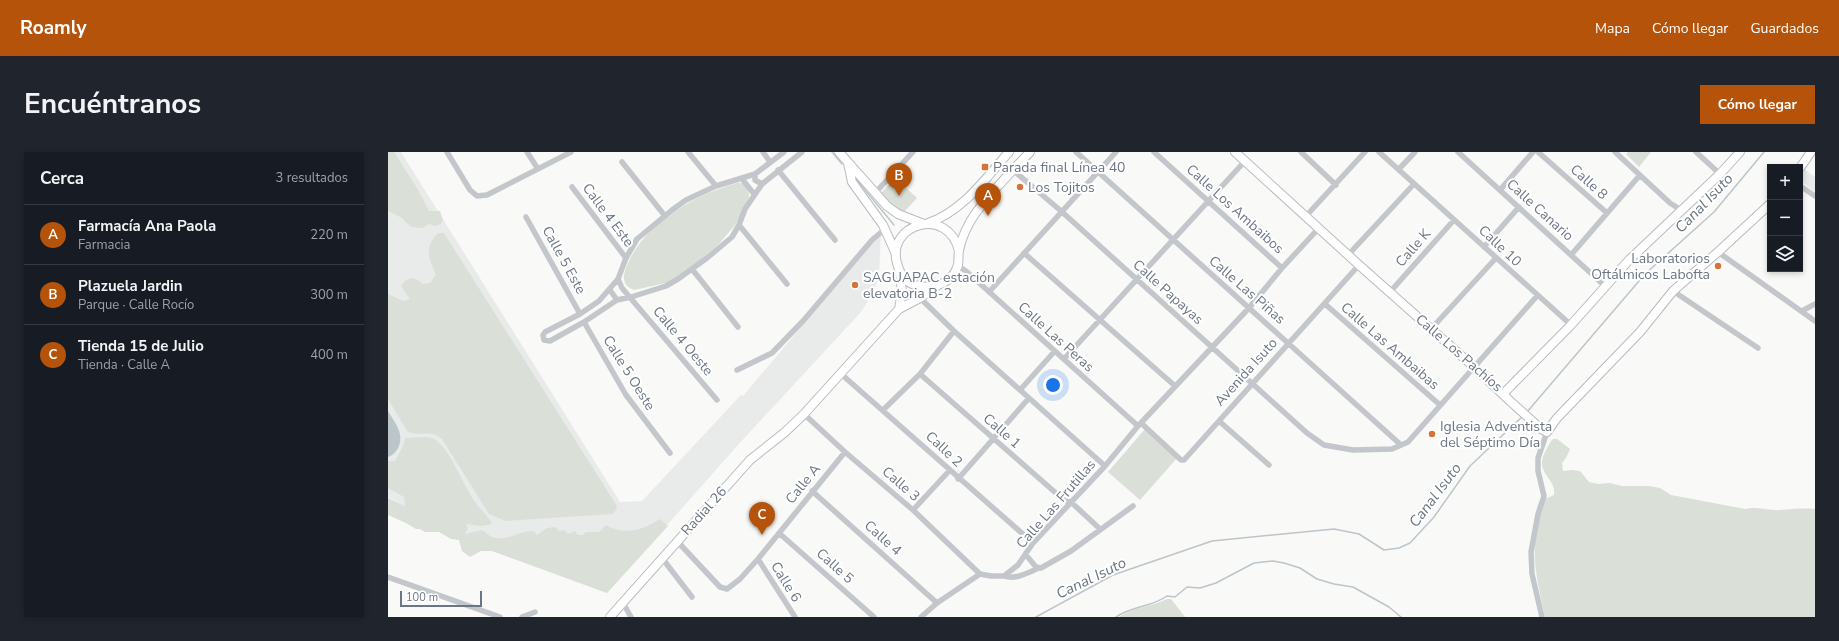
<!DOCTYPE html>
<html lang="es">
<head>
<meta charset="utf-8">
<style>
	body { margin:0; font-family:"Nunito Sans",sans-serif; background:#20242c; color:#f1f3f6 }
	.controls { position:absolute; right:12px; top:12px; display:grid; overflow:hidden; border-radius:0px; box-shadow:0 2px 6px #0003 }
	.controls button { width:36px; height:36px; display:grid; place-items:center; padding:0; border:0; border-bottom:1px solid #363941; background:#171b24; color:#f1f3f6; font:20px sans-serif }
	.scale { position:absolute; left:12px; bottom:10px; width:82px; box-sizing:border-box; padding-left:4px; border:2px solid #6b7685; border-top:0; font-size:11px; line-height:14px; white-space:nowrap; color:#6b7685; -webkit-text-stroke:3px #fff; paint-order:stroke }
	.you { position:absolute; left:665px; top:233px; width:14px; height:14px; margin:-10px; border:3px solid #fff; border-radius:50%; background:#1a73e8; box-shadow:0 0 0 6px #1a73e833 }
	.badge { display:grid; place-items:center; width:26px; height:26px; border-radius:50%; background:#b45309; color:#fff; font-size:13px; font-weight:700 }
	.pin { position:absolute; translate:-50% -33px; filter:drop-shadow(0 1px 2px #0008) }
	.pin::after { content:''; position:absolute; top:21px; width:14px; height:12px; background:inherit; clip-path:polygon(0 0,100% 0,50% 100%) }
	.list { margin:0; padding:0; list-style:none }
	h2 { display:flex; justify-content:space-between; align-items:center; height:52px; margin:0; padding:0 16px; font-size:17px }
	h2 small { font-size:13px; font-weight:400; color:#9ea1a6 }
	.list li { display:grid; grid-template-columns:26px 1fr auto; gap:12px; align-items:center; box-sizing:border-box; height:60px; padding:0 16px; border-top:1px solid #363941 }
	.list b { display:block; font-size:15px; white-space:nowrap }
	.list p { margin:0; font-size:13px; white-space:nowrap; color:#9ea1a6 }
	.list em { font-size:13px; font-style:normal; color:#9ea1a6 }
	.icon { flex:none; width:22px; height:22px; fill:none; stroke:currentColor; stroke-width:2; stroke-linecap:round; stroke-linejoin:round }
	.map { position:relative; flex:none; width:1427px; height:465px; overflow:hidden; border-radius:0px }
	header { display:flex; align-items:center; gap:24px; box-sizing:border-box; height:56px; padding:0 20px; background:#b45309; color:#fff }
	header strong { font-size:19px }
	nav { display:flex; gap:22px; margin-inline-start:auto; font-size:14px }
	.intro { display:flex; align-items:center; justify-content:space-between; box-sizing:border-box; height:96px; padding:0 24px }
	h1 { margin:0; font-size:28px }
	.button { padding:10px 18px; border-radius:0px; background:#b45309; color:#fff; font-size:14px; font-weight:700 }
	main { display:flex; gap:24px; padding:0 24px }
	aside { flex:1; background:#171b24; border-radius:0px; box-shadow:0 2px 6px #0003 }
	.map>svg:first-child { display:block }
	.built { fill:#e9ebea }
	.green { fill:#dadfd8 }
	.water { fill:#bcc5ca }
	.lines { fill:none; stroke-linecap:round; stroke-linejoin:round }
	.stream { stroke:#bcc5ca; stroke-width:1.5 }
	.secondary-casing { stroke:#b8bbc0; stroke-width:10 }
	.street { stroke:#c3c6ca; stroke-width:5.5 }
	.secondary { stroke:#fff; stroke-width:8 }
	.poi-dot { fill:#d5733b; stroke:#fff; stroke-width:1.5 }
	.labels { text-anchor:middle; dominant-baseline:central; stroke-width:4; stroke-linejoin:round; paint-order:stroke }
	.poi-label { font-size:14px; fill:#6b7685; stroke:#fff; text-anchor:start }
	.street-label { font-size:14px; fill:#6b7685; stroke:#fff }
	.water-label { font-size:15px; font-style:italic; fill:#677680; stroke:#fff }
</style>
</head>
<body>
<header>
<strong>Roamly</strong>
<nav><a>Mapa</a><a>Cómo llegar</a><a>Guardados</a></nav>
</header>
<div class="intro"><h1>Encuéntranos</h1><a class="button">Cómo llegar</a></div>
<main>
<aside>
<h2>Cerca<small>3 resultados</small></h2>
<ul class="list">
<li><span class="badge">A</span><div><b>Farmacía Ana Paola</b><p>Farmacia</p></div><em>220 m</em></li>
<li><span class="badge">B</span><div><b>Plazuela Jardin</b><p>Parque · Calle Rocío</p></div><em>300 m</em></li>
<li><span class="badge">C</span><div><b>Tienda 15 de Julio</b><p>Tienda · Calle A</p></div><em>400 m</em></li>
</ul>
</aside>
<div class="map">
<svg width="1427" height="465" viewBox="0 0 1427 465">
	<rect width="100%" height="100%" fill="#f9f9f7"/>
	<path class="built" d="M0,0H13L232,350L254,349L353,243L355,244L493,80L491,126L483,144L473,160L349,294L219,441L104,399L0,345Z
		M1416,17L1427,25V40L1412,28V24Z"/>
	<path class="green" d="M0,0H6L29,36L41,59H52L55,68L53,72L47,74L41,72L35,76L23,75L14,66L0,59Z
		M1240,0H1263L1251,15L1238,2Z
		M507,26L529,46L515,61L509,58L492,42Z
		M349,31H353C358,35 362,39 361,46L348,72L330,93L315,106L290,125L278,131L246,138C237,135 234,128 237,119C252,73 306,43 349,31Z
		M50,81H56L229,354L228,358L224,362L118,369L101,362L54,287C42,276 31,286 19,279L0,247V142L15,149L22,147L13,134C20,124 26,124 35,132L42,131L48,123C41,106 35,96 50,81Z
		M757,277L789,306L752,348L720,320Z
		M38,285C42,285 46,286 49,289C64,301 75,333 87,350C91,356 102,366 104,372L94,374L78,372L80,376L77,382L94,378C98,380 101,384 104,385C118,390 133,378 146,379L149,383L159,376L167,375L171,379L176,378L180,382L187,379L190,383H195L198,380H211L218,373C236,384 255,378 272,367L280,374L219,441L104,399H93L82,405L74,399L71,388L63,387L51,380H37L32,377H28L18,371L0,363V346L17,354L16,345L0,336V309H7L15,294L17,286Z
		M1165,287H1169L1182,297L1178,306L1174,311L1175,319L1184,318L1192,319L1201,330L1210,332L1222,331L1234,334H1261L1272,336L1283,343L1357,357C1369,354 1380,359 1392,358C1404,357 1415,356 1427,357V465H1157C1152,441 1145,415 1147,390C1148,376 1153,361 1157,347L1166,343C1169,326 1146,322 1157,300C1160,295 1161,291 1165,287Z
		M779,447H783L797,465H731C746,455 763,455 779,447Z"/>
	<path class="water" d="M0,259C7,271 16,281 11,294C9,299 5,303 0,305Z"/>
	<g class="lines">
		<path class="stream" d="M444,0L454,12
			M468,27L506,73
			M1139,260L1257,122L1326,60L1376,0
			M648,465L725,423L824,389L946,377L971,382L996,398L1011,396L1022,391L1046,365L1082,314L1135,264
			M728,465C744,454 764,455 779,444L787,445L799,435L812,436L828,431L866,411L885,409L896,411L912,416L929,427L946,432L965,435L1001,455L1013,465"/>
		<g class="secondary-casing">
			<path id="secondary" d="M451,0L499,54L510,62L536,72
				M847,0L971,113L1086,215L1122,249L1153,277L1159,280L1169,266L1252,180L1285,139L1330,100L1382,52
				M460,11L464,30L495,73L508,102
				M1412,16L1423,0
				M540,71C574,60 598,26 621,0
				M571,99C560,53 498,72 509,111C512,123 519,132 531,134C548,137 565,130 570,113C571,108 570,103 571,98C574,85 580,72 587,62C603,40 623,20 642,0
				M511,157L514,140L512,122
				M1115,242L1183,173L1241,108L1332,22L1352,0
				M222,465L362,308L396,281L416,262L511,157L532,146L549,134"/>
		</g>
		<path class="street" d="M59,0L82,38L89,44L99,43L183,0
			M139,0L150,17
			M300,0L328,34
			M375,0L382,10
			M396,0L367,22L328,34L298,48L284,58L249,87L238,106L230,127L211,149L192,162L157,180L155,183L156,188L162,189L196,170L229,148L243,145L278,134L290,127L319,106L344,85L351,73L357,57L374,32L414,0
			M688,0L1013,293
			M766,0L894,116
			M913,0L948,33
			M991,0L1183,173
			M1070,0L1218,135
			M1150,0L1219,61
			M1227,0L1282,51L1293,58
			M1308,0L1332,22
			M234,10L277,64
			M1011,17L1027,0
			M390,18L447,88
			M625,18L673,59L919,281L936,293L965,298L1004,297L1020,290L1149,144
			M367,22V28L374,32
			M354,27L366,42
			M1412,34L1427,44
			M184,35L238,106
			M1112,38L1145,0
			M487,41L525,0
			M918,64L977,0
			M138,65L192,162
			M351,73L399,132
			M1096,95L1131,55
			M1330,100L1427,169
			M636,101L787,234
			M960,103L1026,32
			M1183,103L1252,23
			M570,114L578,119L750,274
			M304,117L350,175
			M230,127L234,136L329,248
			M222,138L229,148
			M1285,139L1370,196
			M601,140L728,0
			M1002,140L1066,68
			M532,146L566,179L717,314
			M937,152L1052,253
			M1414,159L1427,152
			M196,170L238,243L282,301
			M1043,177L1108,106
			M676,207L857,9
			M349,218L384,201L415,169L484,88L497,77
			M452,221L645,391
			M532,222L677,349L683,350L712,377
			M632,238L666,200
			M495,258L532,222L566,179
			M416,262L457,300L525,358L592,422
			M831,269L881,313
			M753,271L793,308H796L971,113
			M570,327L641,246
			M424,339L549,451
			M525,358L562,318
			M391,381L486,465
			M289,389L332,435L339,437L352,427L370,407L457,300
			M638,403L648,415L653,416L683,399L745,354
			M274,406L304,445
			M370,407L407,465
			M592,422L603,424H616L630,413L645,391L717,314L750,274L861,156L894,116L930,77
			M616,424C628,428 639,421 651,416
			M0,425L112,465
			M235,451L243,465
			M134,465L147,460
			M533,465L549,451L592,422
			M1154,465L1144,422L1143,400L1150,362L1156,344L1150,319V306L1159,280"/>
		<use href="#secondary" class="secondary"/>
	</g>
	<g class="poi-dot">
		<rect x="593" y="11" width="8" height="8" rx="2"/>
		<circle cx="632" cy="35" r="4"/>
		<circle cx="1330" cy="114" r="4"/>
		<circle cx="467" cy="133" r="4"/>
		<circle cx="1044" cy="282" r="4"/>
	</g>
	<g class="labels">
		<g class="poi-label">
			<text x="605" y="15">Parada final Línea 40</text>
			<text x="640" y="35">Los Tojitos</text>
			<text x="1322" y="106" text-anchor="end">Laboratorios<tspan x="1322" dy="16">Oftálmicos Labofta</tspan></text>
			<text x="475" y="125">SAGUAPAC estación<tspan x="475" dy="16">elevatoria B-2</tspan></text>
			<text x="1052" y="274">Iglesia Adventista<tspan x="1052" dy="16">del Séptimo Día</tspan></text>
		</g>
		<g class="street-label">
			<text transform="translate(1201 30) rotate(42)">Calle 8</text>
			<text transform="translate(847 57) rotate(42)">Calle Los Ambaibos</text>
			<text transform="translate(1152 58) rotate(42)">Calle Canario</text>
			<text transform="translate(220 63) rotate(53)">Calle 4 Este</text>
			<text transform="translate(1112 94) rotate(43)">Calle 10</text>
			<text transform="translate(1025 96) rotate(-49)">Calle K</text>
			<text transform="translate(176 108) rotate(61)">Calle 5 Este</text>
			<text transform="translate(859 138) rotate(41)">Calle Las Piñas</text>
			<text transform="translate(780 140) rotate(42)">Calle Papayas</text>
			<text transform="translate(668 185) rotate(42)">Calle Las Peras</text>
			<text transform="translate(295 189) rotate(50)">Calle 4 Oeste</text>
			<text transform="translate(1002 194) rotate(41)">Calle Las Ambaibas</text>
			<text transform="translate(1071 201) rotate(41)">Calle Los Pachíos</text>
			<text transform="translate(858 220) rotate(-48)">Avenida Isuto</text>
			<text transform="translate(241 221) rotate(58)">Calle 5 Oeste</text>
			<text transform="translate(614 279) rotate(41)">Calle 1</text>
			<text transform="translate(556 297) rotate(43)">Calle 2</text>
			<text transform="translate(415 332) rotate(-51)">Calle A</text>
			<text transform="translate(513 332) rotate(41)">Calle 3</text>
			<text transform="translate(668 352) rotate(-49)">Calle Las Frutillas</text>
			<text transform="translate(316 359) rotate(-48)">Radial 26</text>
			<text transform="translate(495 386) rotate(42)">Calle 4</text>
			<text transform="translate(447 414) rotate(42)">Calle 5</text>
			<text transform="translate(398 430) rotate(58)">Calle 6</text>
		</g>
		<g class="water-label">
			<text transform="translate(1316 51) rotate(-46)">Canal Isuto</text>
			<text transform="translate(1047 343) rotate(-53)">Canal Isuto</text>
			<text transform="translate(703 426) rotate(-26)">Canal Isuto</text>
		</g>
	</g>
</svg>
<div class="controls">
<button>+</button>
<button>−</button>
<button><svg class="icon" aria-label="layers" viewBox="0 0 24 24"><path d="M12 4l9 5-9 5-9-5zM3 14l9 5 9-5"/></svg></button>
</div>
<div class="scale">100 m</div>
<div class="you"></div>
<div class="pin badge" style="left:600px;top:64px">A</div>
<div class="pin badge" style="left:511px;top:44px">B</div>
<div class="pin badge" style="left:374px;top:383px">C</div>
</div>
</main>
</body>
</html>
